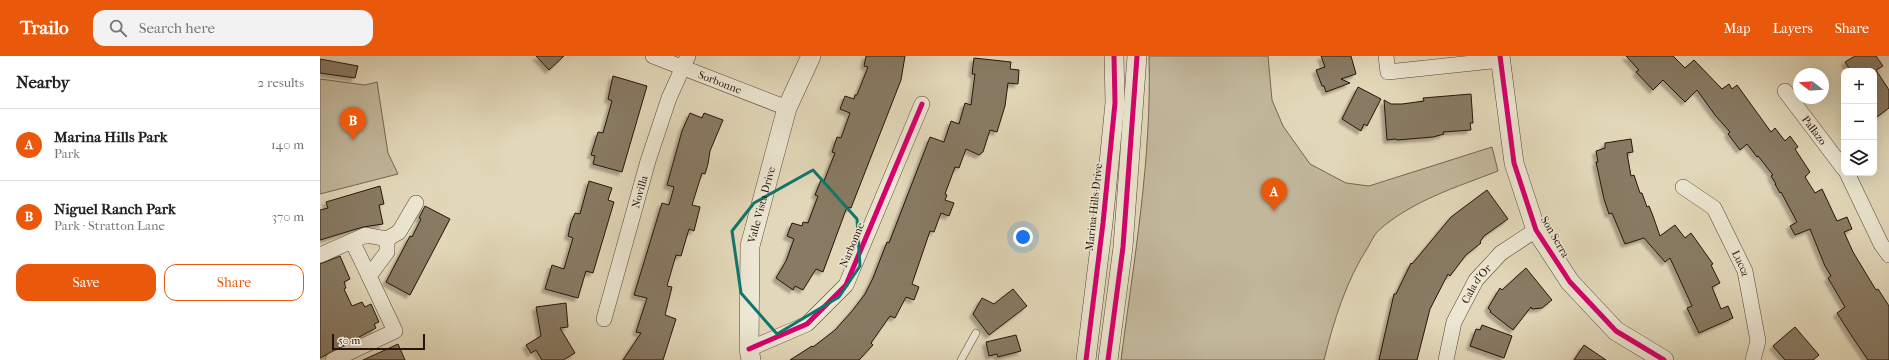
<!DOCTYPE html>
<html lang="en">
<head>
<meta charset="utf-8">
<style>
	body { margin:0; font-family:"IM FELL French Canon",serif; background:#f2f2f2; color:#202124 }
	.controls { position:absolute; right:12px; top:12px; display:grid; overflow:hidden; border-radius:8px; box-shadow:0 4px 16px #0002 }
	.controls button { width:36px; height:36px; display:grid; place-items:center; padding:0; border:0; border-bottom:1px solid #e0e0e0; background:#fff; color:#202124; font:20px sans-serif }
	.compass { position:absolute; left:1473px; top:12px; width:36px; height:36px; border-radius:50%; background:#fff; box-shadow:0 4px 16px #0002; rotate:287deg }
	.scale { position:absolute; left:12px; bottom:10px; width:93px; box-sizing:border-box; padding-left:4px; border:2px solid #271408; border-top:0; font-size:11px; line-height:14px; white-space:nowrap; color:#271408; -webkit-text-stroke:3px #ece6d2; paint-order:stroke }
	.you { position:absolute; left:703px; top:181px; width:14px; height:14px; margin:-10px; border:3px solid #fff; border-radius:50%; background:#1a73e8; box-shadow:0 0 0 6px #1a73e833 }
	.badge { display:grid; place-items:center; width:26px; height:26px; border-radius:50%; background:#ea580c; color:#fff; font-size:13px; font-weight:700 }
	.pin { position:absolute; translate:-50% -33px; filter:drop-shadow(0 1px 2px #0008) }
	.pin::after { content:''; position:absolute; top:21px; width:14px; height:12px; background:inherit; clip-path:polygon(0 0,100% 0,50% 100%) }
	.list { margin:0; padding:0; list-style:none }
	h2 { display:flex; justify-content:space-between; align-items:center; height:52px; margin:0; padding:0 16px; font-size:17px }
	h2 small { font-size:13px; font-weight:400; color:#757577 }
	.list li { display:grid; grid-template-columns:26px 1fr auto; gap:12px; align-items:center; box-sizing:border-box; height:72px; padding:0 16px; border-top:1px solid #e0e0e0 }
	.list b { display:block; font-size:15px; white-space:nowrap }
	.list p { margin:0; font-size:13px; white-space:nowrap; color:#757577 }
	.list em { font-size:13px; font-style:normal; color:#757577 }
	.actions { display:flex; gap:8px; padding:12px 16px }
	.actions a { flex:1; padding:9px 0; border:1px solid #ea580c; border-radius:12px; text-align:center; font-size:14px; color:#ea580c }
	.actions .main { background:#ea580c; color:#fff }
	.icon { flex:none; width:22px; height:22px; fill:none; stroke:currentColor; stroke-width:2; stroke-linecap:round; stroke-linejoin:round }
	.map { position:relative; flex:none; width:1569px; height:304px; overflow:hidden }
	header { display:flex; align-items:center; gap:24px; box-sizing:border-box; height:56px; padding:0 20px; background:#ea580c; color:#fff }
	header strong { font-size:19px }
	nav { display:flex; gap:22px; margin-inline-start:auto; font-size:14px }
	.search { width:280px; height:36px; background:#f2f2f2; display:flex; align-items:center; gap:10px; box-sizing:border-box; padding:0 14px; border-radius:12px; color:#757577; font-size:15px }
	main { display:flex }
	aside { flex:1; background:#fff }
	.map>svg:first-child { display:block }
	.green { fill:#c2b79b; stroke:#746652 }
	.building { fill:#887a64; stroke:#271408; filter:url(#shadow) }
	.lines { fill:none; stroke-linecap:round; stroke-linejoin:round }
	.service-casing { stroke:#564534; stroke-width:8 }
	.minor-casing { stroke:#564534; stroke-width:16 }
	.tertiary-casing { stroke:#564534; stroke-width:20 }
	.service { stroke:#ece6d2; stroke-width:7 }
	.minor { stroke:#ece6d2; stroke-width:15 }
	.tertiary { stroke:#ece6d2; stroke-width:19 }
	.cycleway-casing { stroke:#ece6d2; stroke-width:8 }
	.cycleway { stroke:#d6006c; stroke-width:5 }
	.marked { fill:none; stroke:#0f766e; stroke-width:3; stroke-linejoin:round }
	.labels { text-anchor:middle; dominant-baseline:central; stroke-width:3; stroke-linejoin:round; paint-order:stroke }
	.street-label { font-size:11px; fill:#271408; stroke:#ece6d2 }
</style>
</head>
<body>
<header>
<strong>Trailo</strong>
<div class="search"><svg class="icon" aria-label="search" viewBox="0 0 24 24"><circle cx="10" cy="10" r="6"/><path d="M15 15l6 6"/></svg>Search here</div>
<nav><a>Map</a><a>Layers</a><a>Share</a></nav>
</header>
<main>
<aside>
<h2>Nearby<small>2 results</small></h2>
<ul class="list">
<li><span class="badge">A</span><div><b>Marina Hills Park</b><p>Park</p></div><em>140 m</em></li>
<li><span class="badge">B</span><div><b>Niguel Ranch Park</b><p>Park · Stratton Lane</p></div><em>370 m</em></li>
</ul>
<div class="actions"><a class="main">Save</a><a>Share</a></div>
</aside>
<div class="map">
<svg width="1569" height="304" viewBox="0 0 1569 304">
	<defs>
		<filter id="shadow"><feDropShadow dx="-3.5" dy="3.5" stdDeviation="1" flood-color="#0004"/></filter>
	</defs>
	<rect width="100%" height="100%" fill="#e2d8b9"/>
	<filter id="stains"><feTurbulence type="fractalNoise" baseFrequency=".005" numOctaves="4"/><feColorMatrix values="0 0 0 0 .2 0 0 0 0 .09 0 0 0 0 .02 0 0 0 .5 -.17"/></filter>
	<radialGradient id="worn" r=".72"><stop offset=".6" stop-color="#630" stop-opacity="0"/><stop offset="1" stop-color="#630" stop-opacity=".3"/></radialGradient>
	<path class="green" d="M829,0H948L952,44L963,70L990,108L1026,127L1049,130L1172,91L1178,115C1137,131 1091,145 1058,175C1054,179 1051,186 1048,191C1026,225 1014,264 1004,304H801C814,203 832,102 829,0Z
		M0,23L45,29L57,26L68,97L78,118L0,138Z"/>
	<path class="building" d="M216,0H244L229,14Z
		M546,0H585L581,24L531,152L527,151L503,216L496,213L483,234L475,230L473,234L456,222L466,205L474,183L467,180L472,167L482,170L483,166L488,167L498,140L495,139L501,124L504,125L515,97L512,96L517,81L521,82L530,57L520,53L525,40L534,43L535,39H537L548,11L544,10Z
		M1001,0H1031L1036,18L1021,23L1030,27L1006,36L1004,30H1002L996,14L1005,11Z
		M1306,0H1353L1365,12L1374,4L1402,33L1409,28L1412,33L1417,29L1451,76L1455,72L1465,85L1470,80L1478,91L1475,93L1490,116L1485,121L1495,137L1502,133L1517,165L1527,161L1532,173L1524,176L1533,196L1556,234L1558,233L1569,250V304H1548L1533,282L1517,257L1525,251L1508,222L1511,220L1505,210L1490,173L1475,179L1470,170L1477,166L1461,136L1460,137L1455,128H1456L1451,120L1453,119L1438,100L1437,101L1427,88L1420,94L1408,78L1410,76L1395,59L1377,34L1365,46L1343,24L1333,34L1316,16L1319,14Z
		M1535,0H1556L1563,10L1556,14L1569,34V52L1554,63V15H1531L1525,6Z
		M654,2L691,6L690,13L699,14L698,28L688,27L685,50L677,76L670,74L663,96L659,99L646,93L639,112L635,111L625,138L627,139L625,144L634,147L629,160L621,157L614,176L610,175L592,228L599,231L594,244L586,241L575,262L570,260L551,287L553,289L539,304H470L492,290L493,291L515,274L532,255L545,238L553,222L567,186L569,187L610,81L624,86L631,65L639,68L645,47L651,49L655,18H652Z
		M0,3L38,10L35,22L0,17Z
		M293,20L327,30L302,116L273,108L275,100L271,99L278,76L283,77L292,45L288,43Z
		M1038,31L1061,43L1047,70L1044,68L1041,75L1022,63Z
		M1151,38L1153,67H1150L1151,74L1123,76L1124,78L1113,81L1077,84L1076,83L1067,84L1064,44L1071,48H1082L1104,45L1103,42Z
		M370,57L382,62L384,57L403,64L390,95L388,108L385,118L382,117L372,149L380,151L374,175L369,173L361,200L356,199L347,230L352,231L345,259L356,263L343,304H303L321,277L316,276L327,242L314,239L342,147L349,149L354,131L347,129L362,75Z
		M1311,83L1313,96L1307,97L1311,120L1314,119L1320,137H1322L1327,151L1329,150L1333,160L1340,180L1355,169L1365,182L1371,177L1393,208L1391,209L1400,227L1392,231L1401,253L1408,250L1413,262L1379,277L1367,252L1372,250L1350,202L1345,206L1324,182L1305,188L1292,157L1289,158L1284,143L1276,106H1278L1276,95L1285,92V87Z
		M269,125L292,132L288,144L294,146L273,217L266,215L258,242L225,233L232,209L244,213L253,182L248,180L251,167L255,157L260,158Z
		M60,130L64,148L59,149L63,168L43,171L0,184V154L8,152L6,146Z
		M1167,134L1188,163L1164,180L1160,186L1161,187L1146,199L1130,220L1128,218L1110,253L1097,304H1059L1074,238H1076L1091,207L1092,208L1131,161Z
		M105,150L130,163L90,239L66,226L90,180L92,181L101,163L99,162Z
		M20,200L30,223L24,226L26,232L24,233L32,250L42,246L45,251L51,248L59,266L54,268L56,272L0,302V208Z
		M1206,212L1232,244L1222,252L1212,253L1211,251L1193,274L1170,256L1171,255L1168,252L1180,232L1182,234Z
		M693,233L707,250L669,279L653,258L662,242L674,248Z
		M246,247L248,271L240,272L255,297L243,304H222L216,294L211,297L206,289L221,280L216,251Z
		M1162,269L1192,280L1184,302L1150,290L1156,273L1160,274Z
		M1475,271L1499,299L1493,304H1465L1453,290Z
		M696,279L701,295L678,301L677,298L669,300L666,286Z
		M78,288L85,304H43L65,294Z
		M1264,289L1286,304H1254Z"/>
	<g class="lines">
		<g class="service-casing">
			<path id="service" d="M641,304L656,277"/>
		</g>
		<g class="minor-casing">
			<g id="minor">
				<path id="s1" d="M333,0L467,52"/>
				<path d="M1066,0L1068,16L1181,4"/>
				<path id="s2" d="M1465,35L1524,113"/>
				<path d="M1527,117L1561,188L1569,199"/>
				<path id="s3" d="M1363,131L1394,152L1425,215L1438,285L1433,304"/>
				<path d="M67,183L79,176L96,147"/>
				<path d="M32,185L49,220"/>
				<path d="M0,199L46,179L67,183V196L49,220L75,275L13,304"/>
				<path id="s4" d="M284,263L328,105L349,42L368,0"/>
				<path d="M429,293L487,268L526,229L602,48"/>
				<path id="s5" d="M1126,304L1134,266L1156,224L1181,197L1216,174"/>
			</g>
		</g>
		<g class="tertiary-casing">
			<g id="tertiary">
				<path d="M1180,0L1194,107L1216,174L1250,226L1296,275L1344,304"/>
				<path id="s6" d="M431,304L429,293L430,190L467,52L491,0"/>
				<path d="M766,304L783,167L795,47L794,0"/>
				<path d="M788,304L803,191L817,0"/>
			</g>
		</g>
		<use href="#service" class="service"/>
		<use href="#minor" class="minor"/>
		<use href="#tertiary" class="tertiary"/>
		<g class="cycleway-casing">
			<path id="cycleway" d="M1180,0L1194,107L1216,174L1250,226L1296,275L1344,304
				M429,293L487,268L526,229L602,48
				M766,304L783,167L795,47L794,0
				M788,304L803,191L817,0"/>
		</g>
		<use href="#cycleway" class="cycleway"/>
	</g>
	<path class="marked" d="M493,114L537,163L540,210L519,241L457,278L421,237L412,175L434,147Z"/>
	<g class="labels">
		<g class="street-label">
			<text stroke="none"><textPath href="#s1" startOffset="72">Sorbonne</textPath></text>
			<text stroke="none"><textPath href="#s2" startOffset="49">Pallazo</textPath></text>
			<text stroke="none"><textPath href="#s4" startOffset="132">Novilla</textPath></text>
			<text stroke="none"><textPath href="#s6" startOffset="157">Valle Vista Drive</textPath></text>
			<text transform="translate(774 151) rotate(-84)">Marina Hills Drive</text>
			<text transform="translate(1235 181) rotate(60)">Son Serra</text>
			<text transform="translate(532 189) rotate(-67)">Narbonne</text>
			<text stroke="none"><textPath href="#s3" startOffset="99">Lucca</textPath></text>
			<text stroke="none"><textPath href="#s5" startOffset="83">Cala d'Or</textPath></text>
		</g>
	</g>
	<rect width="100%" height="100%" filter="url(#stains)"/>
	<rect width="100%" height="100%" fill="url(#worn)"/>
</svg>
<div class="controls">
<button>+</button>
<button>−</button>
<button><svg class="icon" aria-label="layers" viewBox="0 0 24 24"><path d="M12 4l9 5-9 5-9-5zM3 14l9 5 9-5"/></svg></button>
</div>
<svg class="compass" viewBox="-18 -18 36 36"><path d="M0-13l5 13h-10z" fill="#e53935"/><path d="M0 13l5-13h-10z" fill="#757577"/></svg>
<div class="scale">50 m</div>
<div class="you"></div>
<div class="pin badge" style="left:954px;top:155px">A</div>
<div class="pin badge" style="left:33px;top:84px">B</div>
</div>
</main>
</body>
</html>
